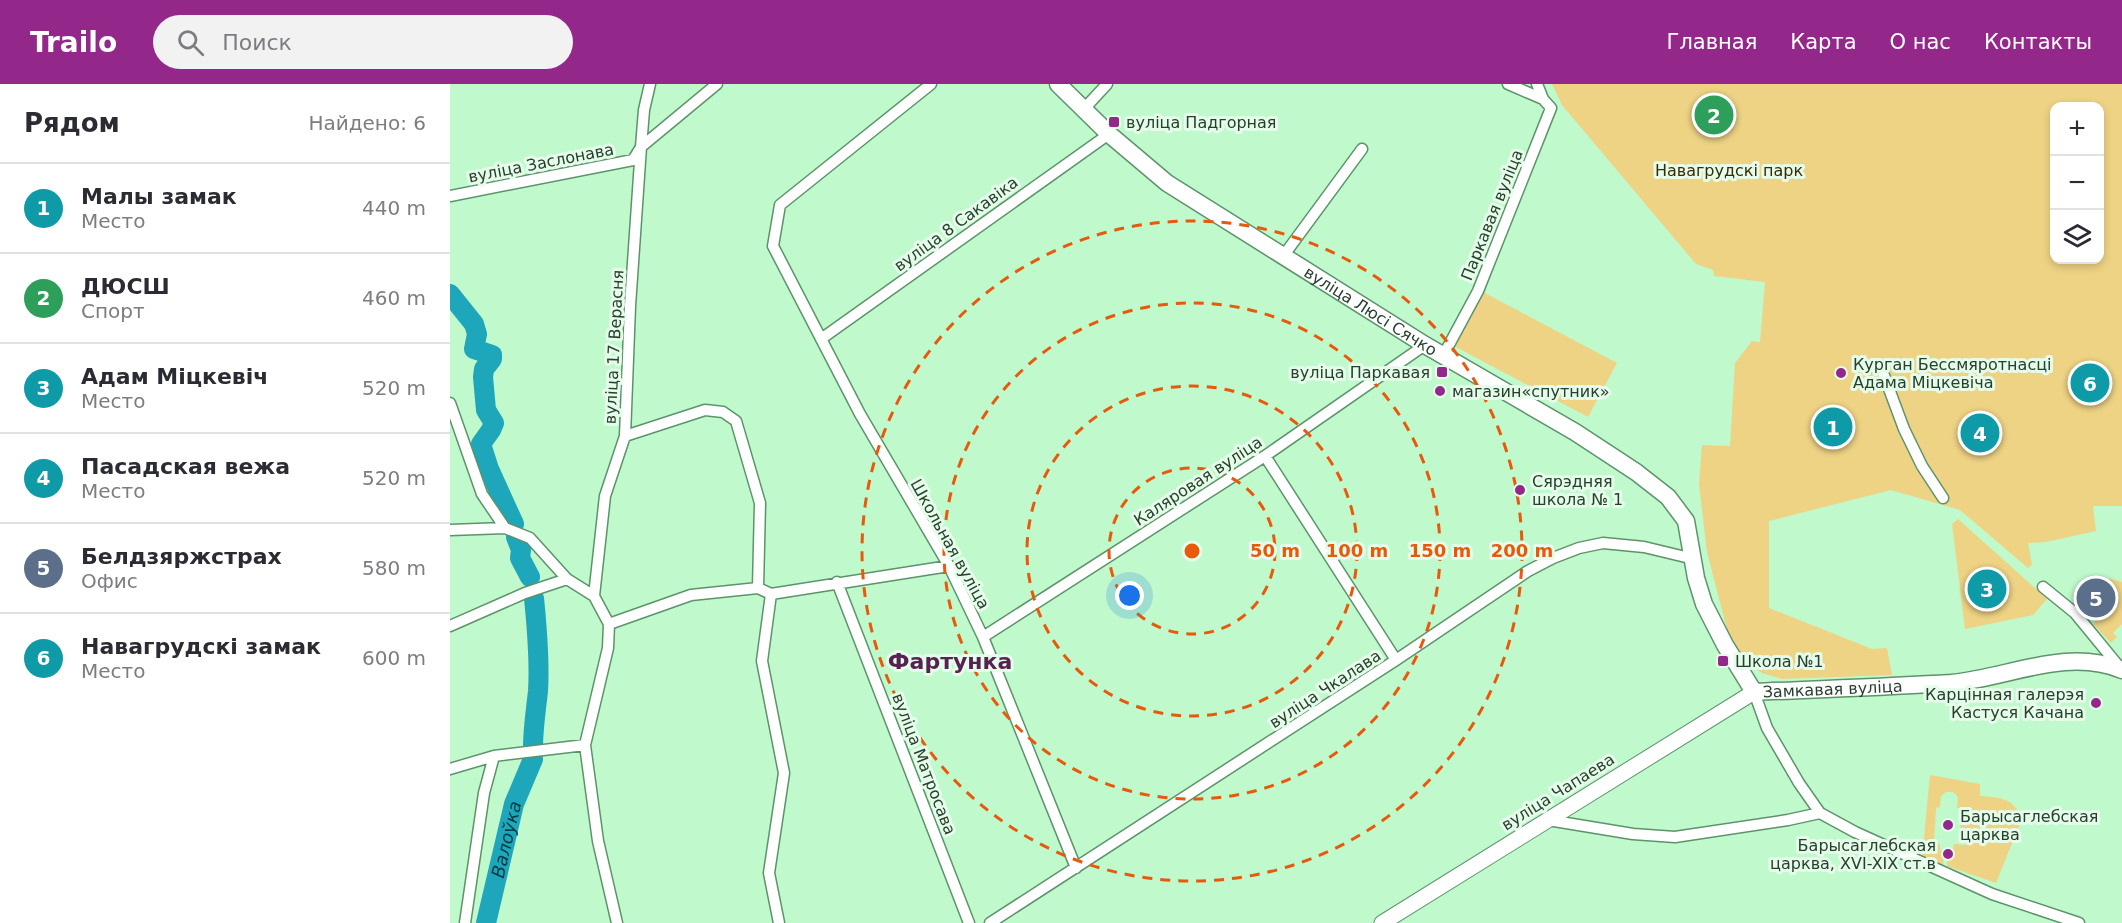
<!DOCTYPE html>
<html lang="ru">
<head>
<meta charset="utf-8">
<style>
	body { margin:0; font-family:"DejaVu Sans",sans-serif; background:#f2f2f3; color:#2b2b33 }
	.controls { position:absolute; right:18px; top:18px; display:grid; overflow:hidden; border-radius:12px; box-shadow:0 3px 9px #0003 }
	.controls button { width:54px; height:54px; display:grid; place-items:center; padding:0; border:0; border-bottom:2px solid #e1e1e2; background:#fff; color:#2b2b33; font:30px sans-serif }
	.you { position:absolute; left:680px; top:512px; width:21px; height:21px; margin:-15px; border:4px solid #fff; border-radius:50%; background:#1a73e8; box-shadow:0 0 0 9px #1a73e833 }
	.badge { display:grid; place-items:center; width:39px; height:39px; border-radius:50%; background:#93288a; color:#fff; font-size:20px; font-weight:700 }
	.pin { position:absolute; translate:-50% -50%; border:3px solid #fff; box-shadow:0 2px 6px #0006 }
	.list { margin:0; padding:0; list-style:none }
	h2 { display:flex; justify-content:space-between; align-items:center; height:78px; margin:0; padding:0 24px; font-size:26px }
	h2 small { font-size:20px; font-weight:400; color:#7c7c81 }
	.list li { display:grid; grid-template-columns:39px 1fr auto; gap:18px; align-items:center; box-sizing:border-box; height:90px; padding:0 24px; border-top:2px solid #e1e1e2 }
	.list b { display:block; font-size:22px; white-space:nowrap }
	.list p { margin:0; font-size:20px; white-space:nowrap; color:#7c7c81 }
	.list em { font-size:20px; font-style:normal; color:#7c7c81 }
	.icon { flex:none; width:33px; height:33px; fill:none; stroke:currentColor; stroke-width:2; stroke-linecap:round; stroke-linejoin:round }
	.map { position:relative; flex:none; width:1672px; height:839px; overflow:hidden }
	header { display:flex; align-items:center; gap:36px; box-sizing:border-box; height:84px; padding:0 30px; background:#93288a; color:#fff }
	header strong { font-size:28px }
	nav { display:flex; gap:33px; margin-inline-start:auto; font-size:21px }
	.search { width:420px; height:54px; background:#f2f2f3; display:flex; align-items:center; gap:15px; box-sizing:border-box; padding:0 21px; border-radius:33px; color:#7c7c81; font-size:22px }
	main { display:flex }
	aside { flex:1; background:#fff }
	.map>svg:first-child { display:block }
	.green { fill:#eed384; fill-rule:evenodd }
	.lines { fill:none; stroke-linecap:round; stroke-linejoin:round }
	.river { stroke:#1ea6bb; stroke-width:20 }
	.street-casing { stroke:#5d936b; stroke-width:13 }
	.secondary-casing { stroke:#5d936b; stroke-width:17 }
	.primary-casing { stroke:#5d936b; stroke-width:19 }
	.street { stroke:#fff; stroke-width:10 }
	.secondary { stroke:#fff; stroke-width:15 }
	.primary { stroke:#fff; stroke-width:16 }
	.ring { fill:none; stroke:#e8590c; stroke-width:3; stroke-dasharray:10 8 }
	.poi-dot { fill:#93288a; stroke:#e6fcea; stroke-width:2 }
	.labels { text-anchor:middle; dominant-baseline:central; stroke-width:6; stroke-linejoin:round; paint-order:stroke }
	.poi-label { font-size:16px; fill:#283f2d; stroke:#e6fcea; text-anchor:start }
	.street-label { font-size:16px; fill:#283f2d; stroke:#e6fcea }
	.park-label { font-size:16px; fill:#382c05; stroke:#e6fcea }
	.water-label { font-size:18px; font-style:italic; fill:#003b44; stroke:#e6fcea }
	.district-label { font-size:22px; font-weight:bold; fill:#562251; stroke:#e6fcea }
	.centre { fill:#e8590c; stroke:#e6fcea; stroke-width:3 }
	.ring-label { font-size:18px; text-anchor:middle; font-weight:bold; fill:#e8590c; stroke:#e6fcea; stroke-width:6; stroke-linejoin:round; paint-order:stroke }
</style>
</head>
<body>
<header>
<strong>Trailo</strong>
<div class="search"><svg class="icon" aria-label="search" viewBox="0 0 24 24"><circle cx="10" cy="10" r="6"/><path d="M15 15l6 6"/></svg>Поиск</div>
<nav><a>Главная</a><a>Карта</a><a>О нас</a><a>Контакты</a></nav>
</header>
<main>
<aside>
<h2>Рядом<small>Найдено: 6</small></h2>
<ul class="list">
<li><span class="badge" style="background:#0f9aa8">1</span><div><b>Малы замак</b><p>Место</p></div><em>440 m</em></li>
<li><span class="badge" style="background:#2e9e5b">2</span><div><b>ДЮСШ</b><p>Спорт</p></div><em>460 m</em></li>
<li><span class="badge" style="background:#0f9aa8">3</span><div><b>Адам Міцкевіч</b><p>Место</p></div><em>520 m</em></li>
<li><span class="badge" style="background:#0f9aa8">4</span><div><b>Пасадская вежа</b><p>Место</p></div><em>520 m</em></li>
<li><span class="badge" style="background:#5c6f8a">5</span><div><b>Белдзяржстрах</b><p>Офис</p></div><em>580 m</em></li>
<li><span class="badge" style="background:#0f9aa8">6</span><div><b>Навагрудскі замак</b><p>Место</p></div><em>600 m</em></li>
</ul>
</aside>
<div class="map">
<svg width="1672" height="839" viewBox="0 0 1672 839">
	<rect width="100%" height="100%" fill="#bff9cc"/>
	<path class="green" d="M1102,0H1672V422H1643L1646,447L1596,458L1578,459L1582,481L1578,484L1510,426L1441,406L1319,437V524L1422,565L1437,564L1442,591L1332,595L1312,589L1295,578L1280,557L1257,468L1249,400L1252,361L1280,362L1285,279L1302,257L1310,258L1315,198L1264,192L1263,186L1246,180L1112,21ZM1604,22H1650V176H1604Z
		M1033,208L1167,279L1138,333L1004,262Z
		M1508,435L1597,515L1583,531L1515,545L1502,440Z
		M1659,494L1672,498V540L1663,549L1667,553L1661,559L1643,540L1669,510L1659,498Z
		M1480,691L1530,700V712C1551,714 1562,713 1572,734L1546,799L1497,782L1498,766H1503L1504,760L1516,761L1517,754H1510L1511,725L1507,724L1508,713L1503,708H1496L1491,712L1490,723L1486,724L1484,759L1490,760V766H1495L1493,781L1472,774Z"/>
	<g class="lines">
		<g class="river">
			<path d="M0,210L24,240L27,250L24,265L42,271V275L34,285L33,293L36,326L44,339L41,346L31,360L39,385L64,440"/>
			<path d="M66,453L71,466L70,474L80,493"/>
			<path d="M83,663C83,644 86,626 88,607C90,576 87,544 84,514"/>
			<path id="s1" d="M36,839L64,720L83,675"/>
		</g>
		<g class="street-casing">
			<path id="street" d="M481,0L330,121L323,162L410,330L499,482L533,553L626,784
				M1058,0L1093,15
				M633,26L657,0
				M0,112L183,76L191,63L267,0
				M834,171L912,65
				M371,255L659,50
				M993,272L1028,207L1101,24L1093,15L1087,0
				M1425,284L1432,286L1454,345L1472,382L1493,414
				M0,319L32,410L55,444
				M175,352L255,326L273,328L286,337L310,419L308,504
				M815,372L946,576
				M0,446L55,444L80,454L117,495L144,512
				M387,498L519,839
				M1593,503L1625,529L1671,585
				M321,510L312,577L334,689L319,789L329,839
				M159,540L241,511L308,504L321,510L499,482
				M0,542L75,509L117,495
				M533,553L815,372L975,261
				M1304,608L1317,644L1349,699L1370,729L1405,748L1542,810L1629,839
				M0,685L44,672L135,661
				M1098,736L1183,750L1225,753L1338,736L1370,729
				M15,839L34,709L44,672
				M167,839L148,757L135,661L158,564L159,540L144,512L155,412L175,352L180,222L191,63L194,26L200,0
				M540,839L946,576L1078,487L1103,474L1129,464L1153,459L1194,463L1244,475"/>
		</g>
		<g class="secondary-casing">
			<path id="secondary" d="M932,839L1304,608"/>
		</g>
		<g class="primary-casing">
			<g id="primary">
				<path id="s2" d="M608,0L659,50L717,99L975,261L1125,348L1186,388L1218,413L1236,437L1246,494L1254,520L1275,561L1304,608C1369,605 1435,603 1501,599C1558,594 1616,563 1672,586"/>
			</g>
		</g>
		<use href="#street" class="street"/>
		<use href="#secondary" class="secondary"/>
		<use href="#primary" class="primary"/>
	</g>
	<g class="ring">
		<circle cx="742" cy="467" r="83"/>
		<circle cx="742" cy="467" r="165"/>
		<circle cx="742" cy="467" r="248"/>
		<circle cx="742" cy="467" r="330"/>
	</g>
	<g class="poi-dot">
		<rect x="658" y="32" width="12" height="12" rx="3"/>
		<rect x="986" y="282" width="12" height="12" rx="3"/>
		<circle cx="1391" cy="289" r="6"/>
		<circle cx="990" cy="307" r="6"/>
		<circle cx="1070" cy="406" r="6"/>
		<rect x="1267" y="571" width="12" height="12" rx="3"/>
		<circle cx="1646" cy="619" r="6"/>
		<circle cx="1498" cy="741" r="6"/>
		<circle cx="1498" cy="770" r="6"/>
	</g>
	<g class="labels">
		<g class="poi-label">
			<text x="676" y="38">вуліца Падгорная</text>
			<text x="1403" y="280">Курган Бессмяротнасці<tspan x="1403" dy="18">Адама Міцкевіча</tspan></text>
			<text x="980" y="288" text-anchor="end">вуліца Паркавая</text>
			<text x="1002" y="307">магазин«спутник»</text>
			<text x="1082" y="397">Сярэдняя<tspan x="1082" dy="18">школа № 1</tspan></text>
			<text x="1285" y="577">Школа №1</text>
			<text x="1634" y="610" text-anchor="end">Карцінная галерэя<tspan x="1634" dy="18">Кастуся Качана</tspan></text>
			<text x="1510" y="732">Барысаглебская<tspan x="1510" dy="18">царква</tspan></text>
			<text x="1486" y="761" text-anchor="end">Барысаглебская<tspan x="1486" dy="18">царква, XVI-XIX ст.в</tspan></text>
		</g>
		<g class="street-label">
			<text transform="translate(91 79) rotate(-11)">вуліца Заслонава</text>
			<text transform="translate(1042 131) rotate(-68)">Паркавая вуліца</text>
			<text transform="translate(506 140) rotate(-36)">вуліца 8 Сакавіка</text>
			<text stroke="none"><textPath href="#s2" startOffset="388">вуліца Люсі Сячко</textPath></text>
			<text transform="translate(164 263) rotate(-87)">вуліца 17 Верасня</text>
			<text transform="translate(748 397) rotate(-33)">Каляровая вуліца</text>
			<text transform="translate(500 460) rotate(61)">Школьная вуліца</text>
			<text stroke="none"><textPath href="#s2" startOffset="1034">Замкавая вуліца</textPath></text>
			<text transform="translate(875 605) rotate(-33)">вуліца Чкалава</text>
			<text transform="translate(474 680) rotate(69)">вуліца Матросава</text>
			<text transform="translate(1108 708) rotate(-32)">вуліца Чапаева</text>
		</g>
		<g class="park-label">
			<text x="1279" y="86">Навагрудскі парк</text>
		</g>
		<g class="water-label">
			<text stroke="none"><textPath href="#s1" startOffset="86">Валоўка</textPath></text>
		</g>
		<g class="district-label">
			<text x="500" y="577">Фартунка</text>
		</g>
	</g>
	<circle cx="742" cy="467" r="9" class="centre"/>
	<g class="ring-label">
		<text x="825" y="473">50 m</text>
		<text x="907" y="473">100 m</text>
		<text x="990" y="473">150 m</text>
		<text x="1072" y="473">200 m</text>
	</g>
</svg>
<div class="controls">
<button>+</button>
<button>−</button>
<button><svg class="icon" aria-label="layers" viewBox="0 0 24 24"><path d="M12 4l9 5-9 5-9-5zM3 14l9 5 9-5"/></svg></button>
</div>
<div class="you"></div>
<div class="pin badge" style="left:1383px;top:343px;background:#0f9aa8">1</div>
<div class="pin badge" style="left:1264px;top:31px;background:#2e9e5b">2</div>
<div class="pin badge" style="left:1537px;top:505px;background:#0f9aa8">3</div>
<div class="pin badge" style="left:1530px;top:349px;background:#0f9aa8">4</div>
<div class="pin badge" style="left:1646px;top:514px;background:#5c6f8a">5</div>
<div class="pin badge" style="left:1640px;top:299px;background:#0f9aa8">6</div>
</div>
</main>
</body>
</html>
